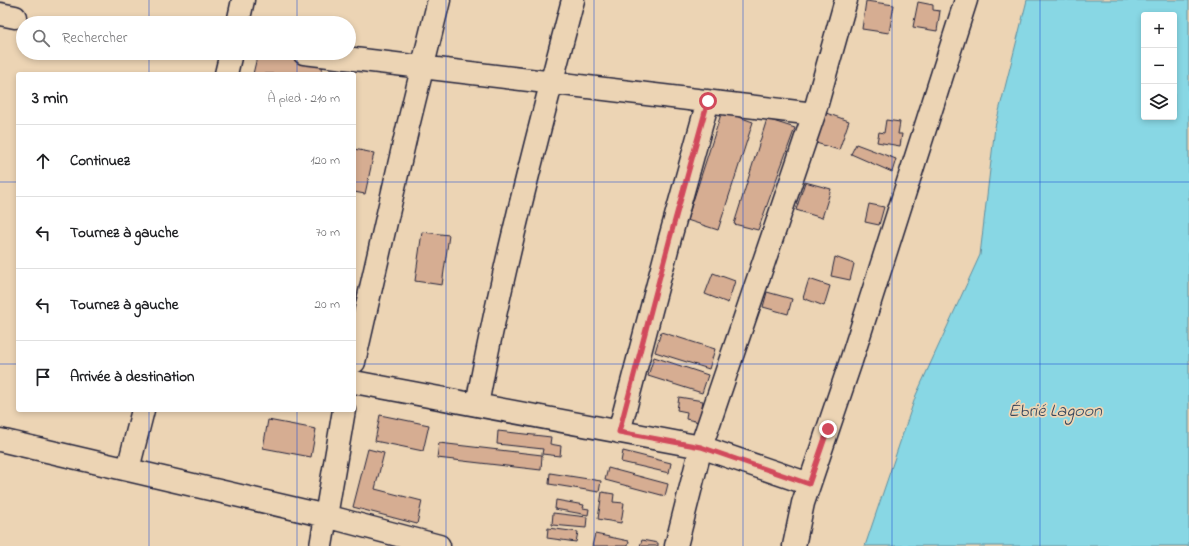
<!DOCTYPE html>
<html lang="fr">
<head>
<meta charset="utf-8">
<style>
	body { margin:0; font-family:"Indie Flower",sans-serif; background:#f2f2f2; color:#202124 }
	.controls { position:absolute; right:12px; top:12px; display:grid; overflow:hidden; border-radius:4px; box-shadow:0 2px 6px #0003 }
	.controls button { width:36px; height:36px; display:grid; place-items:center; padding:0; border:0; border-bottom:1px solid #e0e0e0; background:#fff; color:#202124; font:20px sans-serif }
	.stop { position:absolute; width:12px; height:12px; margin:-9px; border:3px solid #d1495b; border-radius:50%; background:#fff }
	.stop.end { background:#d1495b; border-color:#fff; box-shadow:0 1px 4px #0008 }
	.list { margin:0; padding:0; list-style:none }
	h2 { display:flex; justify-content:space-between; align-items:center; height:52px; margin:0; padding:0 16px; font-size:17px }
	h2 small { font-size:13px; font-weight:400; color:#757577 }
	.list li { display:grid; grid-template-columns:26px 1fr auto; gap:12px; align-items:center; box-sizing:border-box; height:72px; padding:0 16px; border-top:1px solid #e0e0e0 }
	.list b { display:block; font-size:15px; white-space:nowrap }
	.list em { font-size:13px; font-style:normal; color:#757577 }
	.icon { flex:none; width:22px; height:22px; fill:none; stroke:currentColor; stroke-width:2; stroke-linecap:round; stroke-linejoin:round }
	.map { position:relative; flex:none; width:1189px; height:546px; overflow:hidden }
	.search { position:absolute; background:#fff; box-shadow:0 2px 6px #0003; left:16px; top:16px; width:340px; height:44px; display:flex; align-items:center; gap:10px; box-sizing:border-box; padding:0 14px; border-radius:22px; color:#757577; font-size:15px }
	.panel { position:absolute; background:#fff; box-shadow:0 2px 6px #0003; left:16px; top:72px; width:340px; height:340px; border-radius:4px }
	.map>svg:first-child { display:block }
	.water { fill:#88d7e4; stroke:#5f8fa0; fill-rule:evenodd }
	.building { fill:#d6ad92; stroke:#22223b }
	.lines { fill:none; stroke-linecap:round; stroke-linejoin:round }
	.minor-casing { stroke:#22223b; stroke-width:25 }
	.minor { stroke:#ecd4b4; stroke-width:22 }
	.route { stroke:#d1495b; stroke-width:5 }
	.grid { fill:none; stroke:#1d4ed8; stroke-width:1; stroke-opacity:0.55 }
	.labels { text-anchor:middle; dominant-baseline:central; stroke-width:3.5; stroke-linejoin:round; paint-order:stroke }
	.water-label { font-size:18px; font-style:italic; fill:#36465d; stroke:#ecd4b4 }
</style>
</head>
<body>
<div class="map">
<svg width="1189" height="546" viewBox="0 0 1189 546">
	<rect width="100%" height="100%" fill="#ecd4b4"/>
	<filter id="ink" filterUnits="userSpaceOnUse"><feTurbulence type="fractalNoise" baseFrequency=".025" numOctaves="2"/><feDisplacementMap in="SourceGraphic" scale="8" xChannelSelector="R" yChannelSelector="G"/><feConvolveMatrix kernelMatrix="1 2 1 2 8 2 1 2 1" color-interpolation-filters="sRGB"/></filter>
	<g filter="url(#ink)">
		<path class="water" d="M1027,0H1189V546H865L916,395L980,255L995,127ZM1144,15H1174V117H1144Z"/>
		<path class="building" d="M866,1L894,5L889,33L862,29Z
			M918,2L933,5V10L940,11L937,31L913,27Z
			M258,53H268L323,65L321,74H253Z
			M722,111L753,122L718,230L687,220Z
			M826,113L849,121L839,150L816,143Z
			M767,119L795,128L758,230L734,224Z
			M886,120L900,122L898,134H902L900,146L877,142L879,132L884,133Z
			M856,144L896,159L892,172L851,154Z
			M354,149L374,153L365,194L354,192Z
			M805,182L831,189L822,218L796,210Z
			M869,204L884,207L879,225L865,222Z
			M422,232L449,235L442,285L415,281Z
			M835,257L854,264L850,280L831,276Z
			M713,273L735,281L728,303L705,294Z
			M809,279L830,286L824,306L803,298Z
			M767,292L792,299L788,314L763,307Z
			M661,332L715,349L709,369L655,352Z
			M654,357L708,375L702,393L648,376Z
			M679,397L703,401L699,422L686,419L687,412L677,410Z
			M380,415L429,425L423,451L375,441Z
			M268,420L316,429L311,457L263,448Z
			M498,431L551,437L550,444L561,446L560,456L542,454L543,449L497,444Z
			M439,443L542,455L541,470L437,458Z
			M368,449L384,453L375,489L422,501L417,524L353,507Z
			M623,451L671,463L669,473L621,462Z
			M608,468L668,484L665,496L605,480Z
			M550,473L601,481L599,492L549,484Z
			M602,492L614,494L613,502L624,503L621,523L598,519Z
			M556,500L584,505L583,508L589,509L588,515L555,509Z
			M553,513L587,517L586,528L552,525Z
			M548,528L578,532L576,542L547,538Z
			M595,534L629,541L628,546H592Z
			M642,540L658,543V546H640Z"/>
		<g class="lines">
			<g class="minor-casing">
				<path id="minor" d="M0,14L15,17
					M238,23L243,0
					M304,53L814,114
					M226,74L231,53
					M354,362L408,126L439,0
					M354,382L701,447L809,484
					M477,405C502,269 538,134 573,0
					M619,432L670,238L708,101
					M0,440L326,516L439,546
					M128,469L143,410
					M321,546L344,410
					M676,546L701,447L814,114L846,0
					M794,546L803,503L851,361L966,0"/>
			</g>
			<use href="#minor" class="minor"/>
		</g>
	</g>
	<g class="lines" filter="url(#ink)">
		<path class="route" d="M708,101L670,238L619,432L701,447L809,484L828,429"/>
	</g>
	<path class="grid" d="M149,0V23M297,0V23M446,0V546M594,0V546M743,0V546M892,0V546M1040,0V546M149,53V74M297,53V74M0,182H18M354,182H1189M0,364H18M354,364H1189M149,410V546M297,410V546"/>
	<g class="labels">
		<g class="water-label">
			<text x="1055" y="412">Ébrié Lagoon</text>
		</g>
	</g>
</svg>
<div class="controls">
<button>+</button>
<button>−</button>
<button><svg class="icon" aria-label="layers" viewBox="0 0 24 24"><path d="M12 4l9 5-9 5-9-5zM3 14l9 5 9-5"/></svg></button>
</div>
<div class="stop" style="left:708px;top:101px"></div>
<div class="stop end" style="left:828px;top:429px"></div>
<div class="search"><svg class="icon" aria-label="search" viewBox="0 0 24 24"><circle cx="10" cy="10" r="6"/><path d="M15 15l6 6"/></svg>Rechercher</div>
<section class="panel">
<h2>3 min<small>À pied · 210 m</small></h2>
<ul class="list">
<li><svg class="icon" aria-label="ahead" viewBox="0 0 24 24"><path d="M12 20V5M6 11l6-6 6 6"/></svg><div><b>Continuez</b></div><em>120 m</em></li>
<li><svg class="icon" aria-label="left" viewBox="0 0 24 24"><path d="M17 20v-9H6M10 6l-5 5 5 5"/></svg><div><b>Tournez à gauche</b></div><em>70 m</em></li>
<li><svg class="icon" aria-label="left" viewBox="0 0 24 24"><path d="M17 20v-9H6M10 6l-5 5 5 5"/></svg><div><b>Tournez à gauche</b></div><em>20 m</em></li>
<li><svg class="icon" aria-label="arrive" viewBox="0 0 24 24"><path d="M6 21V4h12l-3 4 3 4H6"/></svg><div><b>Arrivée à destination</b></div></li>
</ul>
</section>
</div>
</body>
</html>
